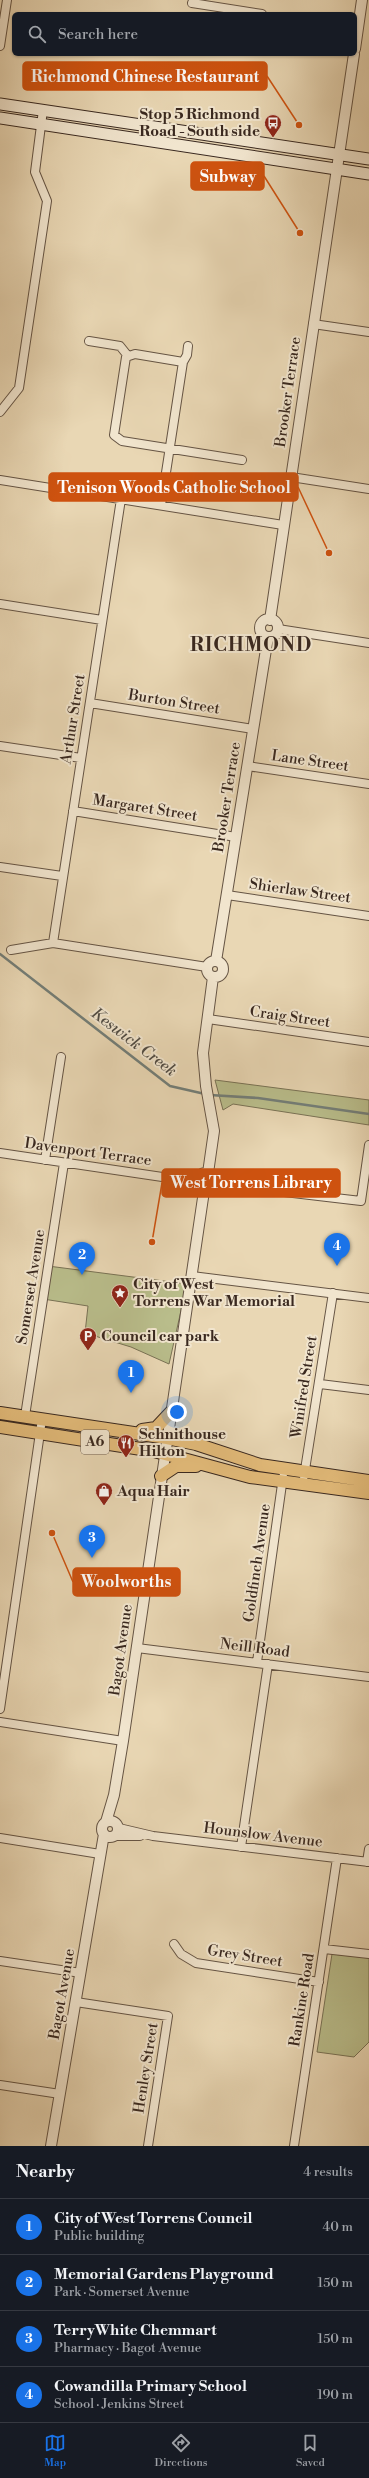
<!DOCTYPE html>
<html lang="en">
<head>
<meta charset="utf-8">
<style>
	body { margin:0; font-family:"Libre Bodoni",serif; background:#20242c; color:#f1f3f6 }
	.you { position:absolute; left:177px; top:1412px; width:14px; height:14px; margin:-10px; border:3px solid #fff; border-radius:50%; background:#1a73e8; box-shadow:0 0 0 6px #1a73e833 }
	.badge { display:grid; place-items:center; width:26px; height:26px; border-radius:50%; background:#1a73e8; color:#fff; font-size:13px; font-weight:700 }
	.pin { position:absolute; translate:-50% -33px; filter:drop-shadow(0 1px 2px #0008) }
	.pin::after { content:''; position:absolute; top:21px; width:14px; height:12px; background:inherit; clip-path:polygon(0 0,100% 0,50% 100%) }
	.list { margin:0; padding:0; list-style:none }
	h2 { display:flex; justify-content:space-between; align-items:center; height:52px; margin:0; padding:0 16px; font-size:17px }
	h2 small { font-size:13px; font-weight:400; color:#9ea1a6 }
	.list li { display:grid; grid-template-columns:26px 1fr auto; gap:12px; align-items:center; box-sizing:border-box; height:56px; padding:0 16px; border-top:1px solid #363941 }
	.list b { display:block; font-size:15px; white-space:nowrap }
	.list p { margin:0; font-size:13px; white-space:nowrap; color:#9ea1a6 }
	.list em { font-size:13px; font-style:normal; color:#9ea1a6 }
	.icon { flex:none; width:22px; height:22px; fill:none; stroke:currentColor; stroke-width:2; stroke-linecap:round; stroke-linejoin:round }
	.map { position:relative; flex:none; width:369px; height:2146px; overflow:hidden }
	.search { position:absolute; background:#171b24; box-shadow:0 1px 3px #0004; left:12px; right:12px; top:12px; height:44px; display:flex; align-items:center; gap:10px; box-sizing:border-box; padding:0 14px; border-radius:6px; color:#9ea1a6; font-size:15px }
	.sheet { height:276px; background:#171b24 }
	nav { display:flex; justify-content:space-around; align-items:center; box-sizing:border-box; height:56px; border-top:1px solid #363941; background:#171b24; font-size:11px; color:#9ea1a6 }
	nav a { display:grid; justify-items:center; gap:2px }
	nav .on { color:#1a73e8 }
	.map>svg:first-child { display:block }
	.green { fill:#b9bd8b; stroke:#797255 }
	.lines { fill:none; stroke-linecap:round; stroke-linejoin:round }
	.stream { stroke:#737e78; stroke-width:2.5 }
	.minor-casing { stroke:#655444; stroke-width:10 }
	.tertiary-casing { stroke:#655444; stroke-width:12 }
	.secondary-casing { stroke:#39281f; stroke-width:13 }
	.primary-casing { stroke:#39281f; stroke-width:14 }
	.minor { stroke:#f1e5ce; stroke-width:8 }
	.tertiary { stroke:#f1e5ce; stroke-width:10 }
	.secondary { stroke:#f1e5ce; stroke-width:11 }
	.primary { stroke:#e4bc7a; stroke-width:12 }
	.labels { text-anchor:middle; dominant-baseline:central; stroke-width:4; stroke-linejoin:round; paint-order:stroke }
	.shield { fill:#f1e5ce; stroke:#706154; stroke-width:1 }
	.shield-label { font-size:14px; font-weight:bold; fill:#39281f }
	.poi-label { font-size:15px; font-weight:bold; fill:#39281f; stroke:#f1e5ce; text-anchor:start }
	.street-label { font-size:15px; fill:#39281f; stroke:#f1e5ce }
	.water-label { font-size:16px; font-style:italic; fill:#514c44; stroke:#f1e5ce }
	.district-label { font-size:19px; font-weight:bold; letter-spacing:1px; fill:#39281f; stroke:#f1e5ce }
	.leader { fill:none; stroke:#ce520f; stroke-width:1.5 }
	.callout-dot { fill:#ce520f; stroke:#f1e5ce; stroke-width:1.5 }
	.callout { fill:#ce520f; stroke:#ce520f; stroke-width:1.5 }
	.callout-label { font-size:16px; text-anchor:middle; font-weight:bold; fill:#fff }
</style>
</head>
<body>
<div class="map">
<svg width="369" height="2146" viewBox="0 0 369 2146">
	<rect width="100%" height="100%" fill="#e9d7b4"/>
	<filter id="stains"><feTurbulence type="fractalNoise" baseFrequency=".005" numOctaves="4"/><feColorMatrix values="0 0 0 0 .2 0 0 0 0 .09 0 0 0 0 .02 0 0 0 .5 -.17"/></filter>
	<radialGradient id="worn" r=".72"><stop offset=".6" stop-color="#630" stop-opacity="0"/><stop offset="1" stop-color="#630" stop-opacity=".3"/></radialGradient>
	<path class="green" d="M215,1080L369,1100V1125L233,1104L223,1110Z
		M48,1266L187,1284L169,1364L131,1347L85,1333L88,1306L43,1299Z
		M332,1954L369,1958V2042L354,2057L317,2052Z"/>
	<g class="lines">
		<path class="stream" d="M0,954L170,1086L205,1094
			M210,1095L258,1098L369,1114"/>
		<g class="minor-casing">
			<path id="minor" d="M192,3L262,14
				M0,46L7,0
				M313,324L369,332
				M89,341L120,346L128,356
				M183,362L135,354L126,357L114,435L122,441L242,460
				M0,412L19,388L47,201L35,172L43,110
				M291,477L369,489
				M0,480L283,525
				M121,499L53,943L207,967
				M161,505L183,362L187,355L188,346
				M0,604L102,620
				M278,629L369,643
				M90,703L253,729
				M0,746L81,758
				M247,766L369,784
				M73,811L236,837
				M0,867L62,876
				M227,895L369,916
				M11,950L53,943
				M208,1019L369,1042
				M0,1153L196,1182
				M45,1160L61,1057
				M215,1184L361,1201L369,1145
				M192,1276L369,1298
				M320,1384L369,1390
				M25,1416L64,1163
				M304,1476L333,1293
				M137,1648L369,1677
				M257,1662L283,1477
				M0,1709L42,1419
				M0,1722L123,1741
				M119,1828L153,1836L369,1862
				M115,1836H140
				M0,1838L100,1854
				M241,1847L268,1664
				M367,1862L369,1849
				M174,1944L181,1954L196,1963L319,1982
				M324,1949L369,1954
				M0,1961L81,1973
				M76,2002L168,2016L148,2146
				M0,2085L60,2094
				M294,2146L337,1858"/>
		</g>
		<g class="tertiary-casing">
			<path id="tertiary" d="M355,49L362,0
				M260 628a9 9 0 1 1 18 0a9 9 0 1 1-18 0Z
				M270,620L354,54
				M216,961L268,637
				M207 969a8 8 0 1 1 16 0a8 8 0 1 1-16 0Z
				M197 1182a9 9 0 1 1 18 0a9 9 0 1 1-18 0Z
				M208,1173L214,1131L206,1086L203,1053L213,977
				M102 1829a8 8 0 1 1 16 0a8 8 0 1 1-16 0Z
				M106,1822L114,1795L123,1741L204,1191
				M51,2146L104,1834"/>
		</g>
		<g class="secondary-casing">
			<path id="secondary" d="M0,104L369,159
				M0,118L369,174"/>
		</g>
		<g class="primary-casing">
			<path id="primary" d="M0,1413L167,1438L196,1444L260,1465L369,1481
				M0,1427L154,1451L250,1477L369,1493
				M142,1430L156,1428L171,1412
				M161,1476L176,1466H196"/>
		</g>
		<use href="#minor" class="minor"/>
		<use href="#tertiary" class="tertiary"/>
		<use href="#secondary" class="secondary"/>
		<use href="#primary" class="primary"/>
	</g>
	<defs>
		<g id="bus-pin" transform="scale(0.9)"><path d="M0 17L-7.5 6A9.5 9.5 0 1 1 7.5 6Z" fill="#8f2418" stroke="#f1e5ce"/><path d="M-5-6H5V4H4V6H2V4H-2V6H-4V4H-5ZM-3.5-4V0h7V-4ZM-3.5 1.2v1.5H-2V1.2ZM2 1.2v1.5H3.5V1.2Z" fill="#fff"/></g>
		<g id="sight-pin" transform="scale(0.9)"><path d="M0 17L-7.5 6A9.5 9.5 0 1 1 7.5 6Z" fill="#8f2418" stroke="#f1e5ce"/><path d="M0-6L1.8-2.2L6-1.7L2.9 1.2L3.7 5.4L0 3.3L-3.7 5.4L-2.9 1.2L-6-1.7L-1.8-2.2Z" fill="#fff"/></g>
		<g id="parking-pin" transform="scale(0.9)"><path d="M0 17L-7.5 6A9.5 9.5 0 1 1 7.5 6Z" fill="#8f2418" stroke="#f1e5ce"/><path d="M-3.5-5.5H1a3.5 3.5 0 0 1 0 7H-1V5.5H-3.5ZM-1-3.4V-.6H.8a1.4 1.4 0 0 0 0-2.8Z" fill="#fff"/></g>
		<g id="restaurant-pin" transform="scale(0.9)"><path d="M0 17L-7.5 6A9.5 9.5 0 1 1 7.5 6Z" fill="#8f2418" stroke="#f1e5ce"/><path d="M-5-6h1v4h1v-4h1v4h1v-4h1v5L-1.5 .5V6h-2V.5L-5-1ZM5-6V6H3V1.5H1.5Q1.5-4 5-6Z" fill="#fff"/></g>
		<g id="shop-pin" transform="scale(0.9)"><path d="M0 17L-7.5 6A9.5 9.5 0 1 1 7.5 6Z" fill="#8f2418" stroke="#f1e5ce"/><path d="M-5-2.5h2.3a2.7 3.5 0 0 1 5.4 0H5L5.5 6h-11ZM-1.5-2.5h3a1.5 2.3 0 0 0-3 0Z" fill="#fff"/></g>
	</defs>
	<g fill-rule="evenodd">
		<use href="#bus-pin" x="273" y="123"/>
		<use href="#sight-pin" x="120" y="1293"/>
		<use href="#parking-pin" x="88" y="1336"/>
		<use href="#restaurant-pin" x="126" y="1443"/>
		<use href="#shop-pin" x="104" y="1491"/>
	</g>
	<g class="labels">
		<rect class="shield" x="81" y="1430" width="28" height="24" rx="3"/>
		<g class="shield-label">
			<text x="95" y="1442">A6</text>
		</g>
		<g class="poi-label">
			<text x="260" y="114" text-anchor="end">Stop 5 Richmond<tspan x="260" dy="17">Road - South side</tspan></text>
			<text x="133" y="1284">City of West<tspan x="133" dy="17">Torrens War Memorial</tspan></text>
			<text x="101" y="1336">Council car park</text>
			<text x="139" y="1434">Schnithouse<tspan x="139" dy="17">Hilton</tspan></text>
			<text x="117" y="1491">Aqua Hair</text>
		</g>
		<g class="street-label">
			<text transform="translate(288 392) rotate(-82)">Brooker Terrace</text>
			<text transform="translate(174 702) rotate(9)">Burton Street</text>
			<text transform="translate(73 719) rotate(-81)">Arthur Street</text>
			<text transform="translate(310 761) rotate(8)">Lane Street</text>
			<text transform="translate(227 797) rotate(-81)">Brooker Terrace</text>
			<text transform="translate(145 808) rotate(9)">Margaret Street</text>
			<text transform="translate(300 891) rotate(8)">Shierlaw Street</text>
			<text transform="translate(290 1017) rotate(8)">Craig Street</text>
			<text transform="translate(88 1152) rotate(8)">Davenport Terrace</text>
			<text transform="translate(31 1287) rotate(-81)">Somerset Avenue</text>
			<text transform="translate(304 1387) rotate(-81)">Winifred Street</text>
			<text transform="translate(257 1563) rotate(-82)">Goldfinch Avenue</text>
			<text transform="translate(255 1648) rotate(7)">Neill Road</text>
			<text transform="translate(121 1650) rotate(-82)">Bagot Avenue</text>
			<text transform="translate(263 1835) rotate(7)">Hounslow Avenue</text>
			<text transform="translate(245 1956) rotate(9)">Grey Street</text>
			<text transform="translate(62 1994) rotate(-80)">Bagot Avenue</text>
			<text transform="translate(302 2000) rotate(-81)">Rankine Road</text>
			<text transform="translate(146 2068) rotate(-81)">Henley Street</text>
		</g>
		<g class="water-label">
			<text transform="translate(134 1042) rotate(37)">Keswick Creek</text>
		</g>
		<g class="district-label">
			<text x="251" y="645">RICHMOND</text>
		</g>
	</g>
	<path class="leader" d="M299 125L267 76M300 233L264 176M329 553L298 487M152 1242L162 1183M52 1533L73 1582"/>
	<g class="callout-dot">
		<circle cx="299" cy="125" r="4"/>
		<circle cx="300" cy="233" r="4"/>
		<circle cx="329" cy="553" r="4"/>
		<circle cx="152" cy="1242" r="4"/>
		<circle cx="52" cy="1533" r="4"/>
	</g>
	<g class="callout">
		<rect x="23" y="62" width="244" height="28" rx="4"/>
		<rect x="191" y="162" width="73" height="28" rx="4"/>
		<rect x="49" y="473" width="249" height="28" rx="4"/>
		<rect x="162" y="1169" width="178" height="28" rx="4"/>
		<rect x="73" y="1568" width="107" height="28" rx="4"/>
	</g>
	<g class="callout-label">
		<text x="145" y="82">Richmond Chinese Restaurant</text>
		<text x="228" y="182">Subway</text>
		<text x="174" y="493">Tenison Woods Catholic School</text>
		<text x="251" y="1188">West Torrens Library</text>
		<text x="126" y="1587">Woolworths</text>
	</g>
	<rect width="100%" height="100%" filter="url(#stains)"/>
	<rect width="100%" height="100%" fill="url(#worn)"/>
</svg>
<div class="you"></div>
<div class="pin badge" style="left:131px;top:1393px">1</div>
<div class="pin badge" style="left:82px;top:1275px">2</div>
<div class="pin badge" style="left:92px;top:1558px">3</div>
<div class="pin badge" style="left:337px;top:1266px">4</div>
<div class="search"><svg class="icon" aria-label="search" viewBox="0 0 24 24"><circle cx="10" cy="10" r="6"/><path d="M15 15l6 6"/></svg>Search here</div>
</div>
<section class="sheet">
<h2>Nearby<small>4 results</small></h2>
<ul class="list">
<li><span class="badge">1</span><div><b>City of West Torrens Council</b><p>Public building</p></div><em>40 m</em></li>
<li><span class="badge">2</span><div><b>Memorial Gardens Playground</b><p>Park · Somerset Avenue</p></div><em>150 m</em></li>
<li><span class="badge">3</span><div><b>TerryWhite Chemmart</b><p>Pharmacy · Bagot Avenue</p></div><em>150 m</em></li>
<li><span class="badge">4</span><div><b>Cowandilla Primary School</b><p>School · Jenkins Street</p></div><em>190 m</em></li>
</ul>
</section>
<nav>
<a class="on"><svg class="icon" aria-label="map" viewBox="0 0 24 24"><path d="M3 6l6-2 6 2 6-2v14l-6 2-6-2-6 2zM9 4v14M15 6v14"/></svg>Map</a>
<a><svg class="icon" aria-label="directions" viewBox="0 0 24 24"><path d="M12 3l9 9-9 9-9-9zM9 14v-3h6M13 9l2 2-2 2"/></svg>Directions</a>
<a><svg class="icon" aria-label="saved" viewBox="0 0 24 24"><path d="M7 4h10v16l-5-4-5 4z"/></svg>Saved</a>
</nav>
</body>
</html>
